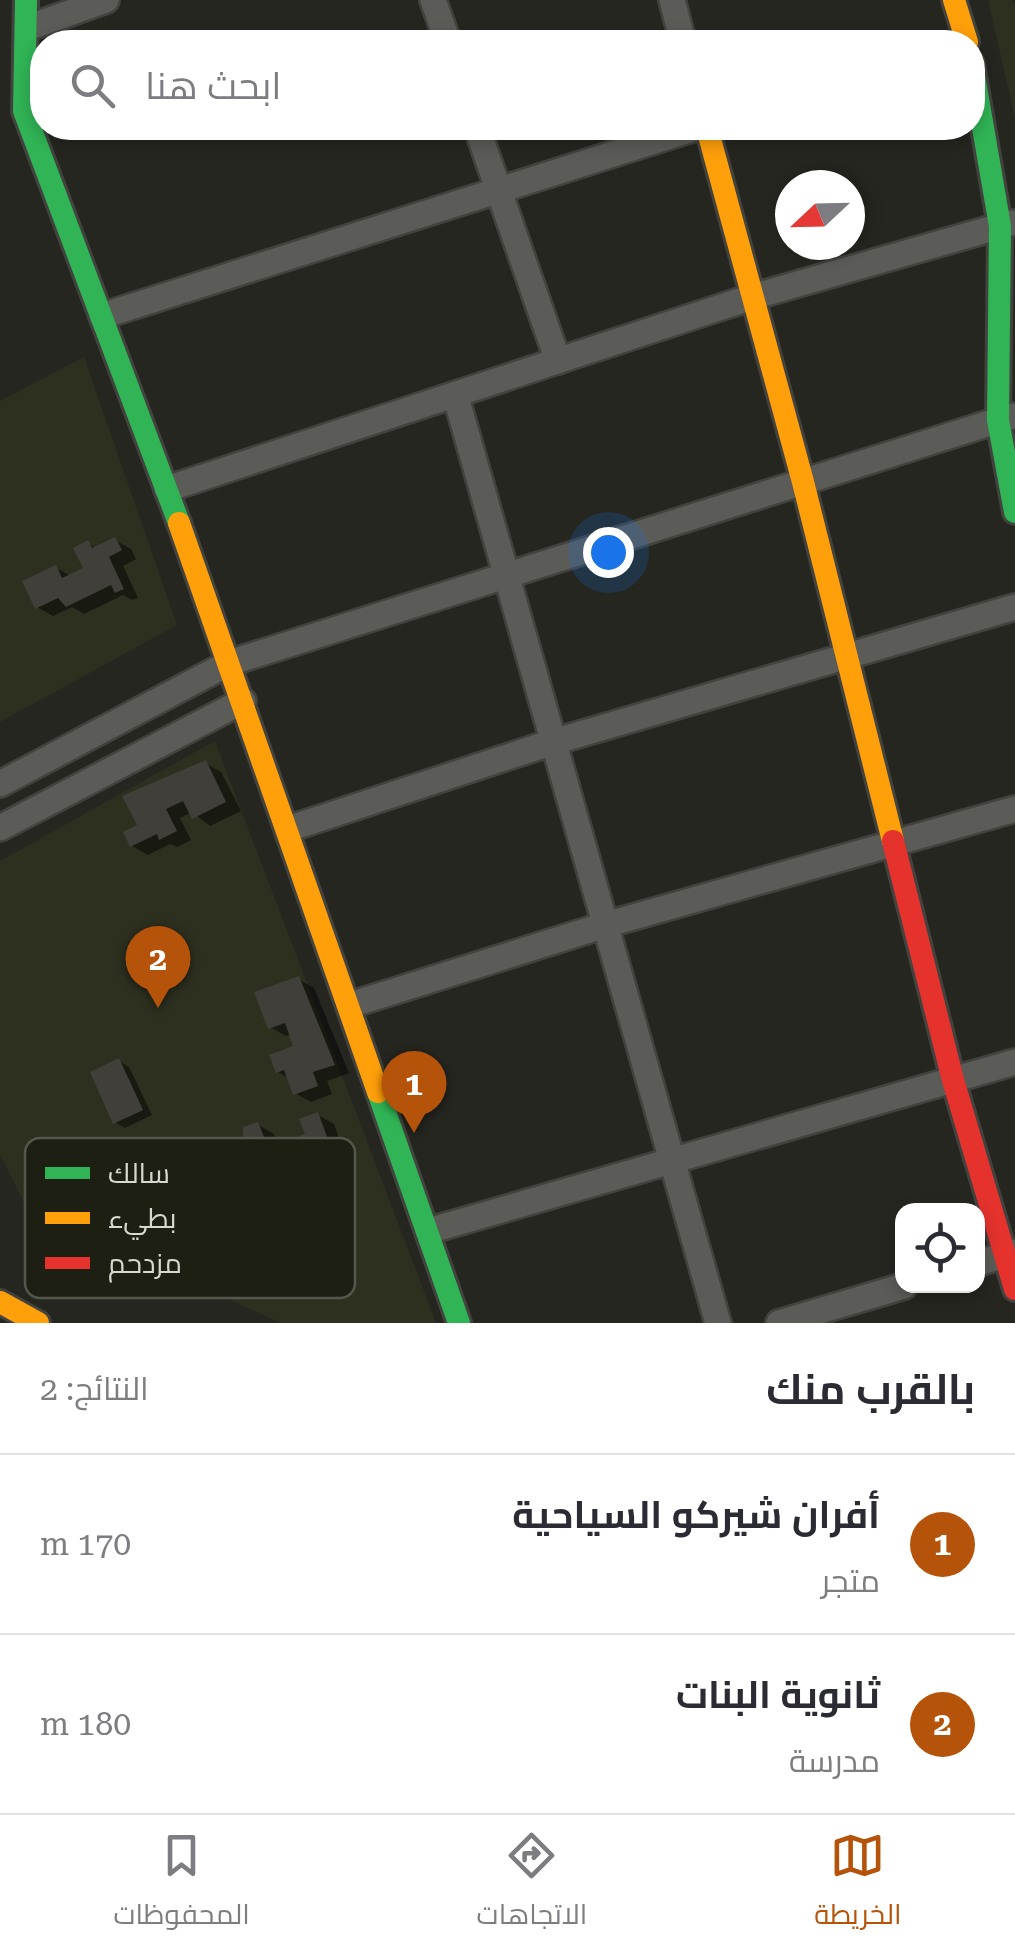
<!DOCTYPE html>
<html lang="ar">
<head>
<meta charset="utf-8">
<style>
	body { margin:0; font-family:"Roboto Serif",Cairo,serif; background:#f2f2f3; color:#2b2b33; direction:rtl }
	.controls { position:absolute; right:30px; bottom:30px; display:grid; overflow:hidden; border-radius:20px; box-shadow:0 5px 15px #0003 }
	.controls button { width:90px; height:90px; display:grid; place-items:center; padding:0; border:0; border-bottom:2px solid #e1e1e2; background:#fff; color:#2b2b33; font:50px sans-serif }
	.compass { position:absolute; left:775px; top:170px; width:90px; height:90px; border-radius:50%; background:#fff; box-shadow:0 5px 15px #0003; rotate:248deg }
	.you { position:absolute; left:608px; top:552px; width:35px; height:35px; margin:-25px; border:8px solid #fff; border-radius:50%; background:#1a73e8; box-shadow:0 0 0 15px #1a73e833 }
	.badge { display:grid; place-items:center; width:65px; height:65px; border-radius:50%; background:#b45309; color:#fff; font-size:32px; font-weight:700 }
	.pin { position:absolute; translate:-50% -82px; filter:drop-shadow(0 2px 5px #0008) }
	.pin::after { content:''; position:absolute; top:52px; width:35px; height:30px; background:inherit; clip-path:polygon(0 0,100% 0,50% 100%) }
	.list { margin:0; padding:0; list-style:none }
	h2 { display:flex; justify-content:space-between; align-items:center; height:130px; margin:0; padding:0 40px; font-size:42px }
	h2 small { font-size:32px; font-weight:400; color:#7c7c81 }
	.list li { display:grid; grid-template-columns:65px 1fr auto; gap:30px; align-items:center; box-sizing:border-box; height:180px; padding:0 40px; border-top:2px solid #e1e1e2 }
	.list b { display:block; font-size:38px; white-space:nowrap }
	.list p { margin:0; font-size:32px; white-space:nowrap; color:#7c7c81 }
	.list em { font-size:32px; font-style:normal; color:#7c7c81 }
	.icon { flex:none; width:55px; height:55px; fill:none; stroke:currentColor; stroke-width:2; stroke-linecap:round; stroke-linejoin:round }
	.map { position:relative; flex:none; width:1015px; height:1323px; overflow:hidden; direction:ltr }
	.search { position:absolute; background:#fff; box-shadow:0 5px 15px #0003; left:30px; right:30px; top:30px; height:110px; display:flex; align-items:center; gap:25px; box-sizing:border-box; padding:0 35px; border-radius:40px; color:#7c7c81; font-size:38px }
	.sheet { height:490px; background:#fff }
	nav { display:flex; justify-content:space-around; align-items:center; box-sizing:border-box; height:140px; border-top:2px solid #e1e1e2; background:#fff; font-size:28px; color:#7c7c81 }
	nav a { display:grid; justify-items:center; gap:5px }
	nav .on { color:#b45309 }
	.map>svg:first-child { display:block }
	.built { fill:#2d301f }
	.shadow { fill:#0007 }
	.building { fill:#403f3a }
	.lines { fill:none; stroke-linecap:round; stroke-linejoin:round }
	.street-casing { stroke:#42433e; stroke-width:30 }
	.fast-casing { stroke:#42433e; stroke-width:28 }
	.slow-casing { stroke:#42433e; stroke-width:28 }
	.jam-casing { stroke:#42433e; stroke-width:28 }
	.street { stroke:#5b5c57; stroke-width:25 }
	.fast { stroke:#30b455; stroke-width:22 }
	.slow { stroke:#ff9f0a; stroke-width:22 }
	.jam { stroke:#e5322d; stroke-width:22 }
	.key { fill:#1d1f13; stroke:#55574c; stroke-width:2.5 }
	.key-label { font-size:28px; fill:#d7d9d1 }
</style>
</head>
<body>
<div class="map">
<svg width="1015" height="1323" viewBox="0 0 1015 1323">
	<rect width="100%" height="100%" fill="#252620"/>
	<path class="built" d="M988,0H1012L1015,4V118Z
		M84,357L177,625L0,722V401Z
		M215,741L436,1323H280L25,1204L0,1155V861Z"/>
	<path class="shadow" d="M115,540L131,549L136,559L123,566L138,598L132,600L123,595L84,614L72,607L53,616L37,607L56,568L71,576L86,569L87,543L97,549Z
		M205,763L221,772L241,811L210,826L192,812L180,818L191,840L177,847L170,844L148,855L132,846L140,826Z
		M298,979L314,988L349,1073L327,1081L332,1094L311,1102L295,1093L290,1079L278,1072L296,1047L291,1034L286,1036L270,1027Z
		M119,1061L129,1067L152,1115L125,1128L115,1122Z
		M318,1115L334,1124L348,1162L283,1185L287,1194L268,1201L252,1192L247,1177L235,1170L246,1139L258,1125L274,1134L278,1146L308,1136Z"/>
	<path class="building" d="M115,537L122,550L109,557L124,589L115,593L111,585L66,607L58,598L35,609L22,581L56,565L62,578L83,568L73,548L88,540L92,548Z
		M206,760L226,802L192,819L183,801L166,809L177,831L159,840L157,834L130,847L123,832L137,825L122,796Z
		M299,976L335,1065L313,1072L318,1086L293,1095L284,1070L276,1073L269,1055L293,1046L285,1023L268,1029L254,992Z
		M119,1058L143,1110L113,1124L90,1072Z
		M318,1112L333,1153L269,1176L272,1186L250,1194L241,1169L233,1172L223,1145L243,1137V1127L258,1122L268,1147L305,1134L299,1119Z"/>
	<g class="lines">
		<g class="street-casing">
			<path id="street" d="M433,0L448,42
				M672,0L683,42
				M30,27L106,0
				M477,128L558,361
				M102,316L695,128
				M456,397L718,1323
				M167,489L752,297L1011,223
				M0,784L229,663L1012,416
				M0,828L243,701
				M288,829L553,742L1015,607
				M350,1005L605,925L1015,809
				M428,1231L1015,1062
				M978,1263L1015,1252
				M779,1323L904,1286"/>
		</g>
		<g class="fast-casing">
			<path id="fast" d="M26,0L24,111L179,523
				M972,64L1000,226L998,420L1015,512
				M378,1092L459,1323"/>
		</g>
		<g class="slow-casing">
			<path id="slow" d="M954,0L967,42
				M707,128L803,482L893,841
				M179,523L378,1092
				M0,1302L38,1323"/>
		</g>
		<g class="jam-casing">
			<path id="jam" d="M893,841L953,1080L1015,1289"/>
		</g>
		<use href="#street" class="street"/>
		<use href="#fast" class="fast"/>
		<use href="#slow" class="slow"/>
		<use href="#jam" class="jam"/>
	</g>
	<rect x="25" y="1138" width="330" height="160" rx="15" class="key"/>
	<rect x="45" y="1167" width="45" height="12" fill="#30b455"/>
	<rect x="45" y="1212" width="45" height="12" fill="#ff9f0a"/>
	<rect x="45" y="1257" width="45" height="12" fill="#e5322d"/>
	<g class="key-label">
		<text x="108" y="1183">سالك</text>
		<text x="108" y="1228">بطيء</text>
		<text x="108" y="1273">مزدحم</text>
	</g>
</svg>
<div class="controls">
<button><svg class="icon" aria-label="locate" viewBox="0 0 24 24"><circle cx="12" cy="12" r="6"/><path d="M12 2v4M12 18v4M2 12h4M18 12h4"/></svg></button>
</div>
<svg class="compass" viewBox="-18 -18 36 36"><path d="M0-13l5 13h-10z" fill="#e53935"/><path d="M0 13l5-13h-10z" fill="#7c7c81"/></svg>
<div class="you"></div>
<div class="pin badge" style="left:414px;top:1133px">1</div>
<div class="pin badge" style="left:158px;top:1008px">2</div>
<div class="search"><svg class="icon" aria-label="search" viewBox="0 0 24 24"><circle cx="10" cy="10" r="6"/><path d="M15 15l6 6"/></svg>ابحث هنا</div>
</div>
<section class="sheet">
<h2>بالقرب منك<small>النتائج: 2</small></h2>
<ul class="list">
<li><span class="badge">1</span><div><b>أفران شيركو السياحية</b><p>متجر</p></div><em>170 m</em></li>
<li><span class="badge">2</span><div><b>ثانوية البنات</b><p>مدرسة</p></div><em>180 m</em></li>
</ul>
</section>
<nav>
<a class="on"><svg class="icon" aria-label="map" viewBox="0 0 24 24"><path d="M3 6l6-2 6 2 6-2v14l-6 2-6-2-6 2zM9 4v14M15 6v14"/></svg>الخريطة</a>
<a><svg class="icon" aria-label="directions" viewBox="0 0 24 24"><path d="M12 3l9 9-9 9-9-9zM9 14v-3h6M13 9l2 2-2 2"/></svg>الاتجاهات</a>
<a><svg class="icon" aria-label="saved" viewBox="0 0 24 24"><path d="M7 4h10v16l-5-4-5 4z"/></svg>المحفوظات</a>
</nav>
</body>
</html>
